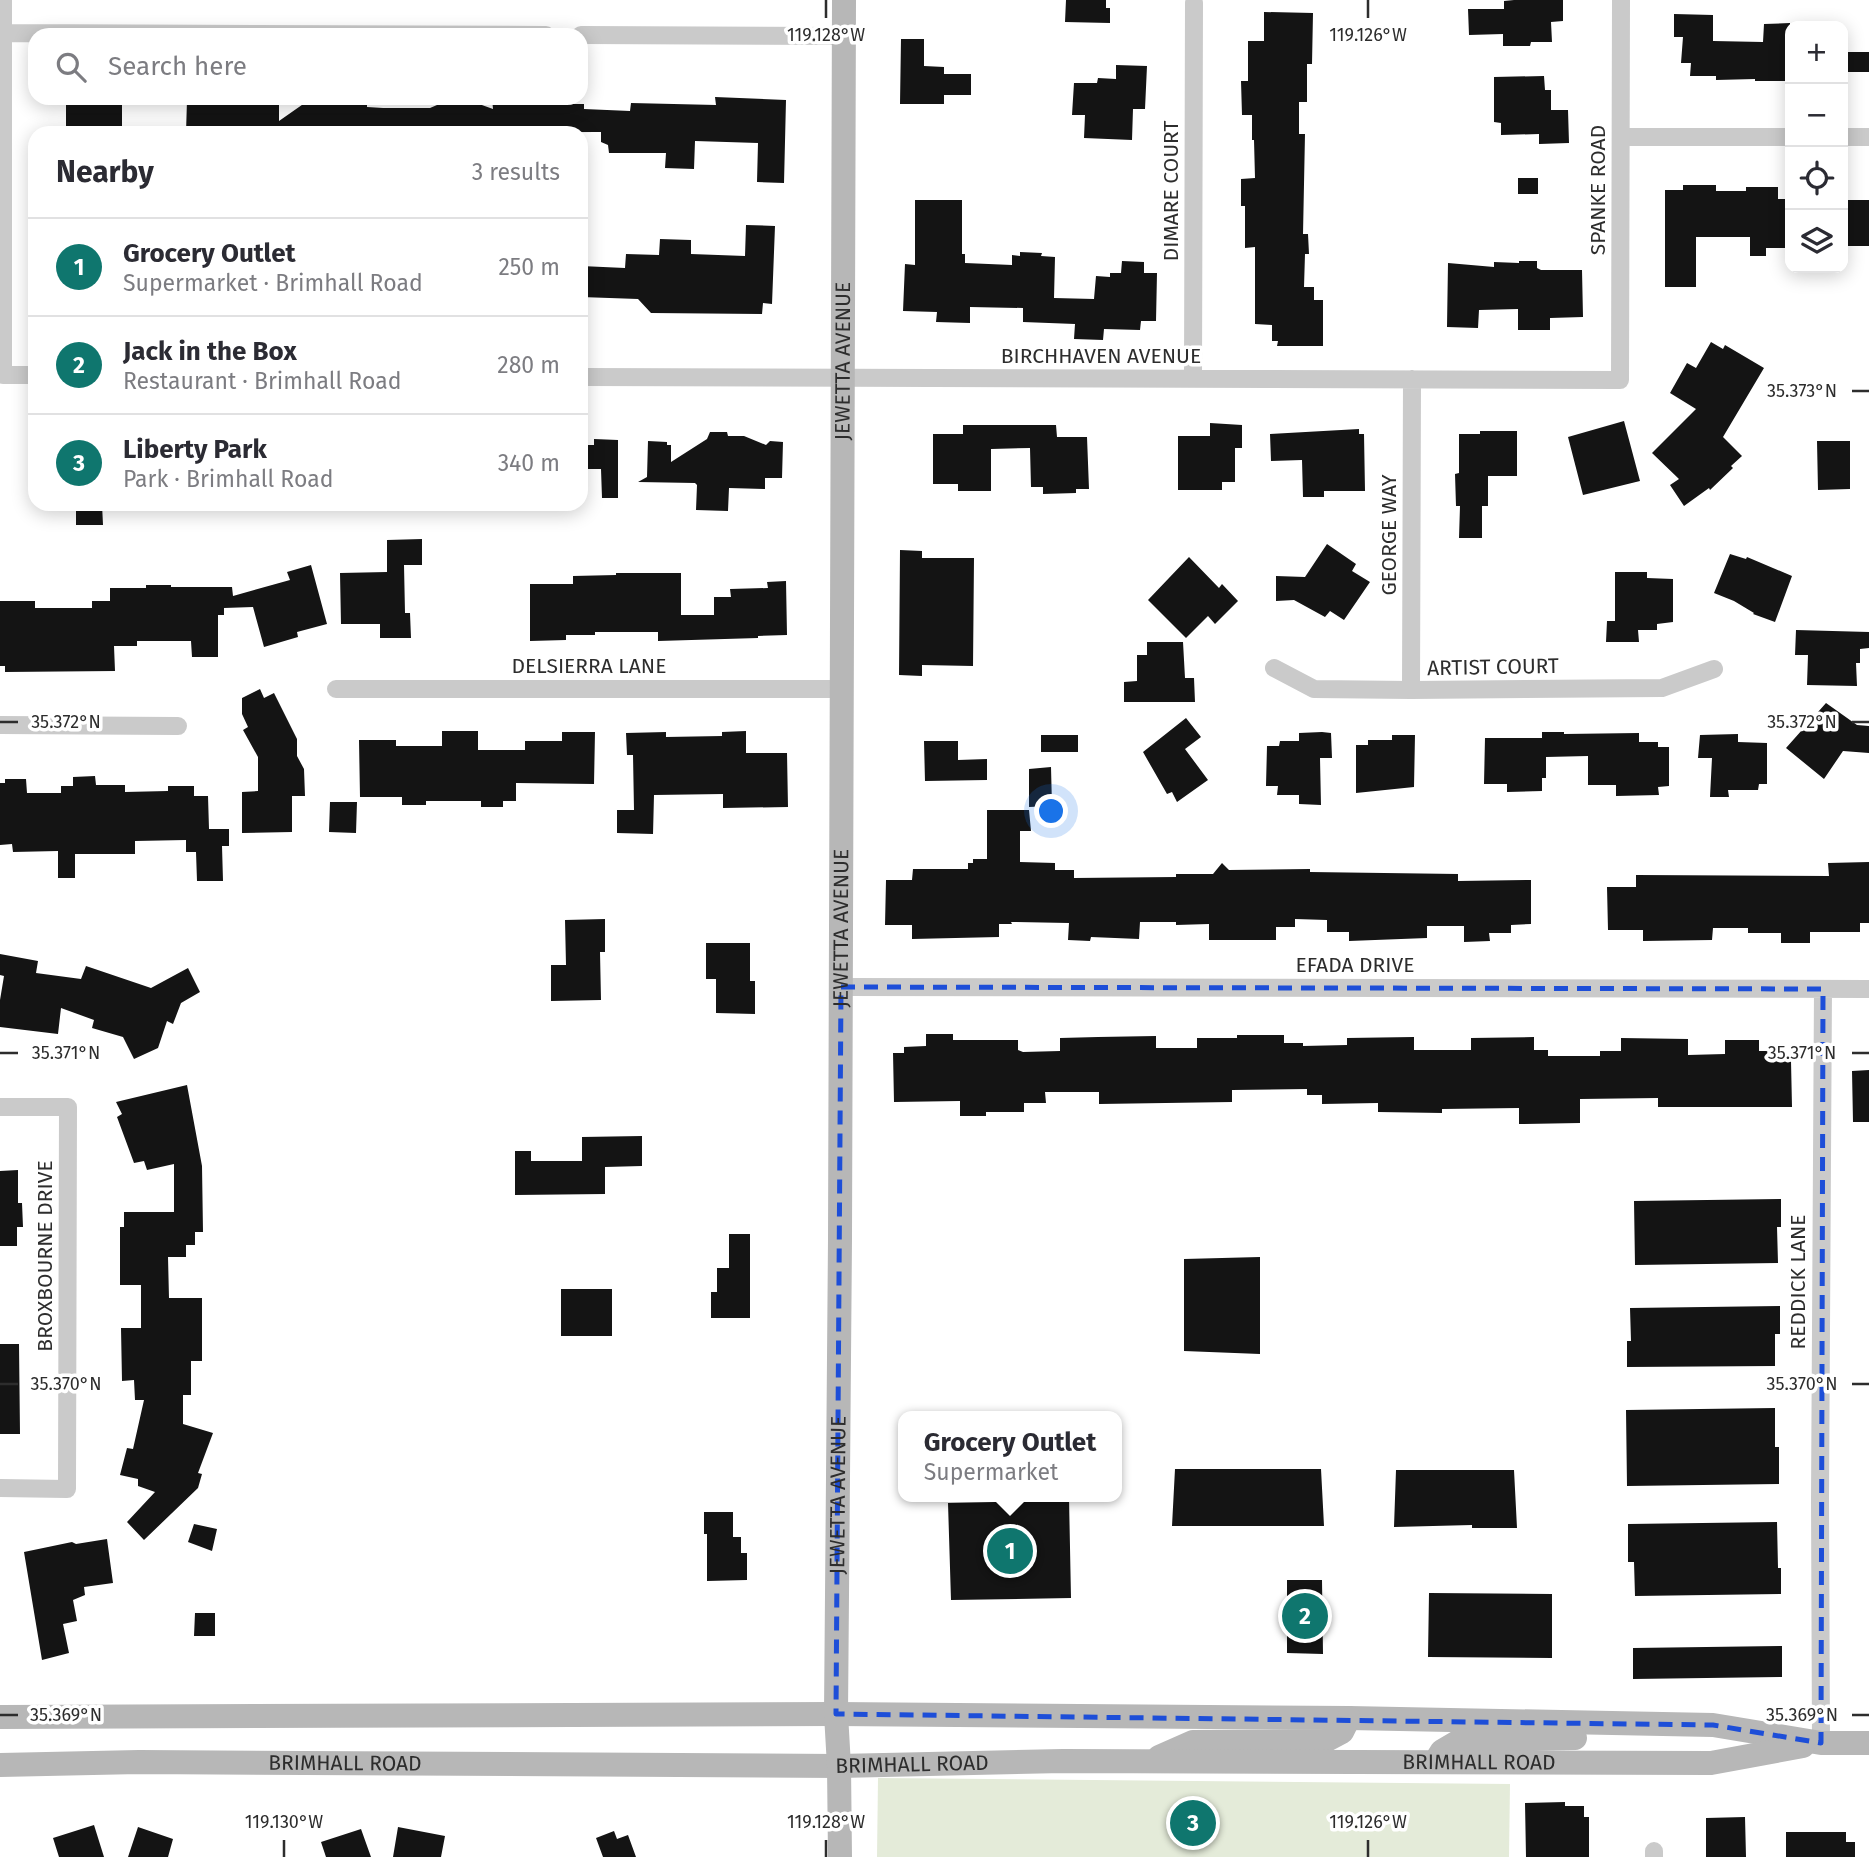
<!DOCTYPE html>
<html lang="en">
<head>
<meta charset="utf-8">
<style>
	body { margin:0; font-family:"Fira Sans",sans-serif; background:#f7f7f7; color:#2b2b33 }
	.controls { position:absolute; right:21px; top:21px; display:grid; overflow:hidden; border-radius:14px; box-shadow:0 4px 18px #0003 }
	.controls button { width:63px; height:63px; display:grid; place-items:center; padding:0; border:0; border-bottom:2px solid #e1e1e2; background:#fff; color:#2b2b33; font:35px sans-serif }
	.you { position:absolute; left:1052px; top:812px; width:24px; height:24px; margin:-18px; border:5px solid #fff; border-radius:50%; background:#1a73e8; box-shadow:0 0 0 10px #1a73e833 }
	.badge { display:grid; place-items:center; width:46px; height:46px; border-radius:50%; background:#0f766e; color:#fff; font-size:23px; font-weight:700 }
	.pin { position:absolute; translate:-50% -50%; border:4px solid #fff; box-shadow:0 2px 7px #0006 }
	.popup { position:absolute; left:898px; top:1411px; width:224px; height:91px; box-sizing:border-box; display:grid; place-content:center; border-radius:14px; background:#fff; filter:drop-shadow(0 2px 5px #0005); font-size:23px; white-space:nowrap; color:#7c7c81 }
	.popup b { font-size:26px; color:#2b2b33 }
	.popup::after { content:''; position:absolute; left:50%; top:100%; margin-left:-14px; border:14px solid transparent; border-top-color:#fff }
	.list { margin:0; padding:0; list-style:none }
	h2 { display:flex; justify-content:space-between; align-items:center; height:91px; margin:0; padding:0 28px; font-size:30px }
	h2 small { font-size:23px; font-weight:400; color:#7c7c81 }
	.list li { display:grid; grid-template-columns:46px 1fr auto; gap:21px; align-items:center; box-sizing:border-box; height:98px; padding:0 28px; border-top:2px solid #e1e1e2 }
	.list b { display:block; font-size:26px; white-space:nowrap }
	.list p { margin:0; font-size:23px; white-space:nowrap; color:#7c7c81 }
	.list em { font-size:23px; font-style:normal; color:#7c7c81 }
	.icon { flex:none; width:38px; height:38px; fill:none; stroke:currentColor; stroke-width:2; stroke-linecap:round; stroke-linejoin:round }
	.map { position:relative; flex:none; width:1869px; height:1857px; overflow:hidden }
	.search { position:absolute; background:#fff; box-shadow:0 4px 18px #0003; left:28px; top:28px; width:560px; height:77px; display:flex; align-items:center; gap:18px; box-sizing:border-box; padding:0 24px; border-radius:21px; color:#7c7c81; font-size:26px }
	.panel { position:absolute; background:#fff; box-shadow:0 4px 18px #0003; left:28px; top:126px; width:560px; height:385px; border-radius:21px }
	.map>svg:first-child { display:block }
	.green { fill:#e4ebd9 }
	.building { fill:#141414 }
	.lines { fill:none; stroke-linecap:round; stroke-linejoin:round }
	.street { stroke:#cacaca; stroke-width:18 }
	.secondary { stroke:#b7b7b7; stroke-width:24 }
	.marked { fill:none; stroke:#1d4ed8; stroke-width:5; stroke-dasharray:14 9; stroke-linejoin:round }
	.ticks { fill:none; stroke:#2d2d2d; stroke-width:2.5 }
	.labels { text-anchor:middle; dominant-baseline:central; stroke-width:7; stroke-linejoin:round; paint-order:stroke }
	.street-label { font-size:21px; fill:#2d2d2d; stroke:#fff }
	.ticks-label { font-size:18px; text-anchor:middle; fill:#2d2d2d; stroke:#fff; stroke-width:7; stroke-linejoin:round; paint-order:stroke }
</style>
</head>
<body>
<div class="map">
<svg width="1869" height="1857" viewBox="0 0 1869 1857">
	<rect width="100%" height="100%" fill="#fff"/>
	<path class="green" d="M878,1778L1510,1784L1509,1857H877Z"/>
	<path class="building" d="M1066,0H1106V8H1110V23L1065,22Z
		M1514,0H1563V21L1551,22L1552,42H1531L1530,46H1503V34L1469,35L1468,9H1504V1Z
		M1264,12L1313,13L1312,64H1307V102H1299V134H1305L1303,234H1308L1309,254H1305L1304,287H1314V300H1323V346H1277L1278,341H1272V325L1255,324V247L1245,248V206H1241V179L1255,178L1254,140H1252V115H1242L1241,81H1248V41H1264Z
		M1674,14L1713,15V41L1763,42L1764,24L1790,23V81H1755V79L1716,80V76H1690L1691,63H1681L1683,37H1674Z
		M901,39H924V66L944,67V74H971V95H944V104H900Z
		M1845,52H1869V72H1845Z
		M1116,65L1147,66L1145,109H1133L1132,140L1084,138L1085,115H1072L1074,83H1097L1098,78L1116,79Z
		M1544,76L1545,90H1551V110H1568L1569,143L1539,144V134L1501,135V123L1494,122V77Z
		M715,97L786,100L784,183L757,182L758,143L695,141L694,169L665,168L666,153H609L608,145L601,142V132L186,133L187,100L268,98V102H279V121L309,100H334V98H367V107L383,108H430L451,99L468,100L493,109L492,98H554V104H584V109L630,111L631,103L716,105Z
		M66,98H122V133H73L66,129Z
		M1518,178H1538V194H1518Z
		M1683,185H1716V191H1746V187H1778V199H1790V248H1766V256H1750V237H1696V287H1665V190H1683Z
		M915,200H962V254H965V263L1012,265V255L1020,256V252L1042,253L1041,256L1055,257L1054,298L1094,299L1096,276L1110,277V273H1121L1122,261L1144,262V273H1157L1156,321H1141L1140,330L1104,329L1103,340L1074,339L1075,324L1023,322V308L970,307V323L936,322L937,312L903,311L905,264L915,265Z
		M1843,200H1869V246H1843Z
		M746,225L775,226L772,304L763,303L762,314L651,313L638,299L581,297V266L625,268L626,254L659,255L660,239L691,240V254L745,256Z
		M1519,261H1537V268L1541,270H1582L1583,317L1550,318V330H1518V309L1479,310L1478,328L1447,327L1448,263L1494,267V262L1519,263Z
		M1711,342L1723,349L1725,345L1764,368L1723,437L1742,456L1731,466L1733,468L1710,490L1709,488L1684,506L1670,485L1679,479L1652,453L1696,409L1670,393L1687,363L1696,368Z
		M1624,421L1640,481L1583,495L1568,437Z
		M1210,423L1242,425V448H1235V482H1222V490H1178V436H1210Z
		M963,425H1056L1057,437H1087L1089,489H1076V493L1043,494V487H1031L1030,448L991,449V491H958V484H933V434H963Z
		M1359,429V434H1364L1365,491H1324V497H1303L1302,460L1271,461L1270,434Z
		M1480,431H1517V476H1488V506H1482V538H1459L1460,506H1456L1455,474L1459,473V434H1480Z
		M710,432H727L728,436H744L766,445L770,441L783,442L782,478H765V489L729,488L728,511L696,510L697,485L695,483L638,482L647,477L648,441L667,442V445H671V462L707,439Z
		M594,439L618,440V498H602L601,469H584V445H594Z
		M1817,441H1850V489L1818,490Z
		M76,504H102L103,525H76Z
		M422,539V565H404L405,613H410L411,638H380V624H341L340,573L387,572V540Z
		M1327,544L1356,564L1352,571L1370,582L1344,620L1330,611L1325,617L1294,600L1276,601V576L1305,577Z
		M900,550L922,551V558H974L973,666L922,665V676L899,675Z
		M1730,554L1746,559L1747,557L1792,576L1775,622L1753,614L1754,613L1734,601L1714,593Z
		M1189,557L1219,588L1222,584L1238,601L1215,624L1208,616L1186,638L1148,600Z
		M311,565L327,624L297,632L298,637L264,647L253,607L224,608V615H218V657H192L191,641H137V646H114L115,671L5,672V666H0V601H35V608H92V601H110V588H146V585H171V587H232L233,596L290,580L287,572Z
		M1615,572H1647V578L1673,579V622L1657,624V630H1638L1639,642H1606L1607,621H1615Z
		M616,573H681V615H714V597H731L730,589L768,588L767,582L786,581L787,635L758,636V638L658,641V632H595V635H566V640L530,641V584H573V576L616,575Z
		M1796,630L1869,632V648L1860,649V663H1856L1857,686L1807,685L1808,655H1795Z
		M1147,642H1183L1185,678H1194L1195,702H1124V682L1137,681V655H1147Z
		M260,689L264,698L274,693L297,739V756L304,769L305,796H292V832L242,833V792L258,791V757L243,730L248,727L242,714V698Z
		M1826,703L1857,725L1869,726V753L1843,751L1824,779L1786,748Z
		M1186,718L1201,737L1185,749L1208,780L1177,802L1172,792L1167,794L1143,752Z
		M442,731H478V750H525V741H562V732H595L594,784L516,783V801H503V807H481V801H426V805H402V797H360L359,740H396V746H442Z
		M746,731V753H787L788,807L723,808V794L654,795L653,834L617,833V810H634L633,755H627L626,733L666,732V737L722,736V732Z
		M1322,732L1331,733L1332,758H1320L1321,805L1299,804V795H1277L1278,786H1266L1267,746H1279L1280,741H1299V733Z
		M1542,732H1564V734L1639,733V742H1658V747H1669V786L1658,787L1659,795L1616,796V785H1588V756L1546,757V778H1542V791L1507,792V784H1484L1485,738H1542Z
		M1738,734V742L1767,743V784H1759L1758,790H1728L1729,797H1710L1712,758H1698L1700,735Z
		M1041,735H1078V752H1041Z
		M1392,735H1415L1414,787L1356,793V745H1368V740H1392Z
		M924,741H958V760L987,759V780L925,781Z
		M1051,767L1052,806L1029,807V769Z
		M95,776L96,785H125V792L168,791V786H194V796H208L209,829H229V846H222L223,881H197L196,852H186V840L135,841V854H75V878H58V851L13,852L12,844L0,845V783H5V779H26L27,793H61V786H73V777Z
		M330,802H357L356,833L329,832Z
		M987,810H1029L1031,831H1020V862L1055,863V870H1074V878L1176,877V874H1213L1222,863L1229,870L1310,869V872L1458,874V881L1531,880V924L1511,925V933H1489L1490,941L1464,942V926H1427V938L1349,941V932H1327V920L1295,919V927H1276V940H1209V924L1176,925V922H1140L1139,939L1091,937L1090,941L1068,940L1069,923L1011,922L1012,924H999V937L912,939V925H885L886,880H912L913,869H968V863H973V859H987Z
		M1869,862V923H1860V932H1810V943H1781V933H1748V928H1713L1712,940L1643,941V930H1608L1607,887H1636V875L1829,876L1828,863Z
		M605,919V952H600L601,1000L551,1001V965H566L565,920Z
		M706,943H750V981H755V1014L716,1013V979H706Z
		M0,954L38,961L36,973L81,979L86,966L151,988L188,968L200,992L181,1003L173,1024L167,1021L158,1048L134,1059L123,1037L92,1028L94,1020L61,1008L58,1034L0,1027V1000L4,976L0,975Z
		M926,1034H953V1040H1018V1050L1023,1052L1060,1051V1038L1098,1037L1156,1036V1048H1197V1038H1237V1035H1284V1043H1303V1046L1347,1045V1038L1414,1037V1050H1471V1038L1534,1037V1050H1548V1056H1600V1051H1621V1038L1688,1039V1055L1725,1054V1040H1759V1051H1779V1061H1791L1792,1107H1658V1098L1580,1099V1123L1519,1124V1108L1442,1109V1113L1378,1112V1103L1322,1104V1095H1307V1089L1232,1090V1102L1099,1104V1092H1045L1046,1103H1024V1112H986V1116H960V1101L894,1102L893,1053H904V1047L926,1046Z
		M1869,1070V1122H1853L1852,1071Z
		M187,1085L202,1166L203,1232H195V1245H186V1257H168L169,1298H202V1361H191V1395H183V1424L213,1433L198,1473L202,1474L198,1488L144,1540L127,1522L155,1492L138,1486V1479L120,1475L127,1448L133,1449L144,1400H135L134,1380L122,1381L121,1328H141V1285H120V1227H124V1212H174V1164L147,1170L144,1161L134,1163L117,1117L122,1114L116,1102Z
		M642,1136V1166L605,1167V1194L515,1195V1151H531V1161H582V1137Z
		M18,1170V1203H22L23,1227H17V1246H0V1171Z
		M1781,1199V1227H1777L1778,1263L1635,1265L1634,1201Z
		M729,1234H750V1318H711V1292H717V1268H729Z
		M1260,1257V1354L1184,1351V1259Z
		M561,1289H612V1336H561Z
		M1780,1306V1334H1775V1366L1627,1367V1341H1631L1630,1308Z
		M0,1344H19L20,1434H0Z
		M1775,1408V1447H1779V1484L1627,1486L1626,1410Z
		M1175,1469H1321L1324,1526H1172Z
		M1396,1470H1514L1517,1528H1472V1525L1394,1527Z
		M1046,1497H1069L1071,1598L951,1600L948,1503L1047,1501Z
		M704,1512H733V1537H741V1553H747V1580L707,1581V1534H704Z
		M1777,1522L1778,1568H1781V1594L1635,1596L1634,1562H1628V1524Z
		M194,1524L217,1529L212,1551L188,1542Z
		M107,1539L113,1583L84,1587L85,1595L73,1600L77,1621L63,1624L69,1653L42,1660L24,1552L72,1542L76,1544Z
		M1287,1580H1322L1323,1654L1287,1653Z
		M1429,1593L1552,1594V1658L1428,1657Z
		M195,1613H215V1636H194Z
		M1782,1646V1677L1633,1679V1648Z
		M1565,1802V1806H1584V1817H1589V1857H1526L1525,1803Z
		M1745,1817L1746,1857H1706V1818Z
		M94,1825L104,1857H59L53,1838Z
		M138,1827L173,1839L168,1857H128Z
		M398,1827L445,1836L441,1857H393Z
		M361,1829L371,1857H326L321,1842Z
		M614,1831L617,1839L628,1835L636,1857H603L596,1838Z
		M1786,1832H1846V1842H1855V1857H1786Z"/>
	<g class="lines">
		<path class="street" d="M3,0V375H35
			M3,33L546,35
			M581,35L844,36
			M1621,137H1790
			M1843,137H1869
			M581,377L1620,380L1621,0
			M1193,379L1194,3
			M1274,668L1314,689L1411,690L1662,688L1714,669
			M336,689H842
			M1411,690L1412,379
			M0,725L178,726
			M841,987L1869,989
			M0,1107H68L67,1489L0,1488
			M1821,1743L1820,1499L1823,989
			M1654,1851V1857"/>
		<g class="secondary">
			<path d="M0,1717L836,1714L1349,1718L1713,1725L1821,1743H1869"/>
			<path d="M1159,1757L1193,1742L1325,1741L1342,1732L1349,1718"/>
			<path d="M1435,1762L1442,1751L1459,1741L1575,1738"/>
			<path id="s1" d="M0,1765L139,1762L839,1766L1063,1761L1711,1763L1803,1746"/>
			<path id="s2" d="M840,1857L839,1766L836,1714L840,1239L844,0"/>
		</g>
	</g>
	<path class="marked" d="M841,987L1823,989L1821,1743L1713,1725L836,1714Z"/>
	<path class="ticks" d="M826,0V18M1368,0V18M1852,391H1869M0,722H18M1852,722H1869M0,1053H18M1852,1053H1869M0,1384H18M1852,1384H1869M0,1715H18M1852,1715H1869M284,1840V1857M826,1840V1857M1368,1840V1857"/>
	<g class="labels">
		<g class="street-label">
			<text transform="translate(1598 190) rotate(-90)">SPANKE ROAD</text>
			<text transform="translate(1171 191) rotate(-90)">DIMARE COURT</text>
			<text x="1101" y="356">BIRCHHAVEN AVENUE</text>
			<text stroke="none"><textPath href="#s2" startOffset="1496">JEWETTA AVENUE</textPath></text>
			<text transform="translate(1389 535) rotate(-90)">GEORGE WAY</text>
			<text x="589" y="666">DELSIERRA LANE</text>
			<text transform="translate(1493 667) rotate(-1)">ARTIST COURT</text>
			<text stroke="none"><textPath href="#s2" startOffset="929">JEWETTA AVENUE</textPath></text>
			<text x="1355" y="965">EFADA DRIVE</text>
			<text transform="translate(45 1256) rotate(-90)">BROXBOURNE DRIVE</text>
			<text transform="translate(1798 1282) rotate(-90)">REDDICK LANE</text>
			<text stroke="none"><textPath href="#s2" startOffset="362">JEWETTA AVENUE</textPath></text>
			<text stroke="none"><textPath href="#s1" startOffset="1479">BRIMHALL ROAD</textPath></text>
			<text stroke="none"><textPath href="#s1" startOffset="345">BRIMHALL ROAD</textPath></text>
			<text stroke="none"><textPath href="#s1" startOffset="912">BRIMHALL ROAD</textPath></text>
		</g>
	</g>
	<g class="ticks-label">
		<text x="826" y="41">119.128°W</text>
		<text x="1368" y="41">119.126°W</text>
		<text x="1802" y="397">35.373°N</text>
		<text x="66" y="728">35.372°N</text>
		<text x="1802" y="728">35.372°N</text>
		<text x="66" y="1059">35.371°N</text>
		<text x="1802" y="1059">35.371°N</text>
		<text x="66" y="1390">35.370°N</text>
		<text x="1802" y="1390">35.370°N</text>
		<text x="66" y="1721">35.369°N</text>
		<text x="1802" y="1721">35.369°N</text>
		<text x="284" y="1828">119.130°W</text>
		<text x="826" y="1828">119.128°W</text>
		<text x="1368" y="1828">119.126°W</text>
	</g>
</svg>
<div class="controls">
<button>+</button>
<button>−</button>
<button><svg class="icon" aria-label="locate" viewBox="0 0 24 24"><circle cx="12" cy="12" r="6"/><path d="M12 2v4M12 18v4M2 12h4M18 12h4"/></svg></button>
<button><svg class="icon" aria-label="layers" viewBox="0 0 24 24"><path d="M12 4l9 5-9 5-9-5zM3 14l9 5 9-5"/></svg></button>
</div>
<div class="you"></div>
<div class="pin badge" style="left:1010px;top:1551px">1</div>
<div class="popup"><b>Grocery Outlet</b>Supermarket</div>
<div class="pin badge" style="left:1305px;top:1616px">2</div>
<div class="pin badge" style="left:1193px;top:1823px">3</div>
<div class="search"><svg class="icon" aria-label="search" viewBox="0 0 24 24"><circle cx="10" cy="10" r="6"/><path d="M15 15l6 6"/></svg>Search here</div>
<section class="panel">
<h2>Nearby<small>3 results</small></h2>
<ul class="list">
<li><span class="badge">1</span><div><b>Grocery Outlet</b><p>Supermarket · Brimhall Road</p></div><em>250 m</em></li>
<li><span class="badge">2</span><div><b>Jack in the Box</b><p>Restaurant · Brimhall Road</p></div><em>280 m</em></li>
<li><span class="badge">3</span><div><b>Liberty Park</b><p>Park · Brimhall Road</p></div><em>340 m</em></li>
</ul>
</section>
</div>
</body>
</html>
